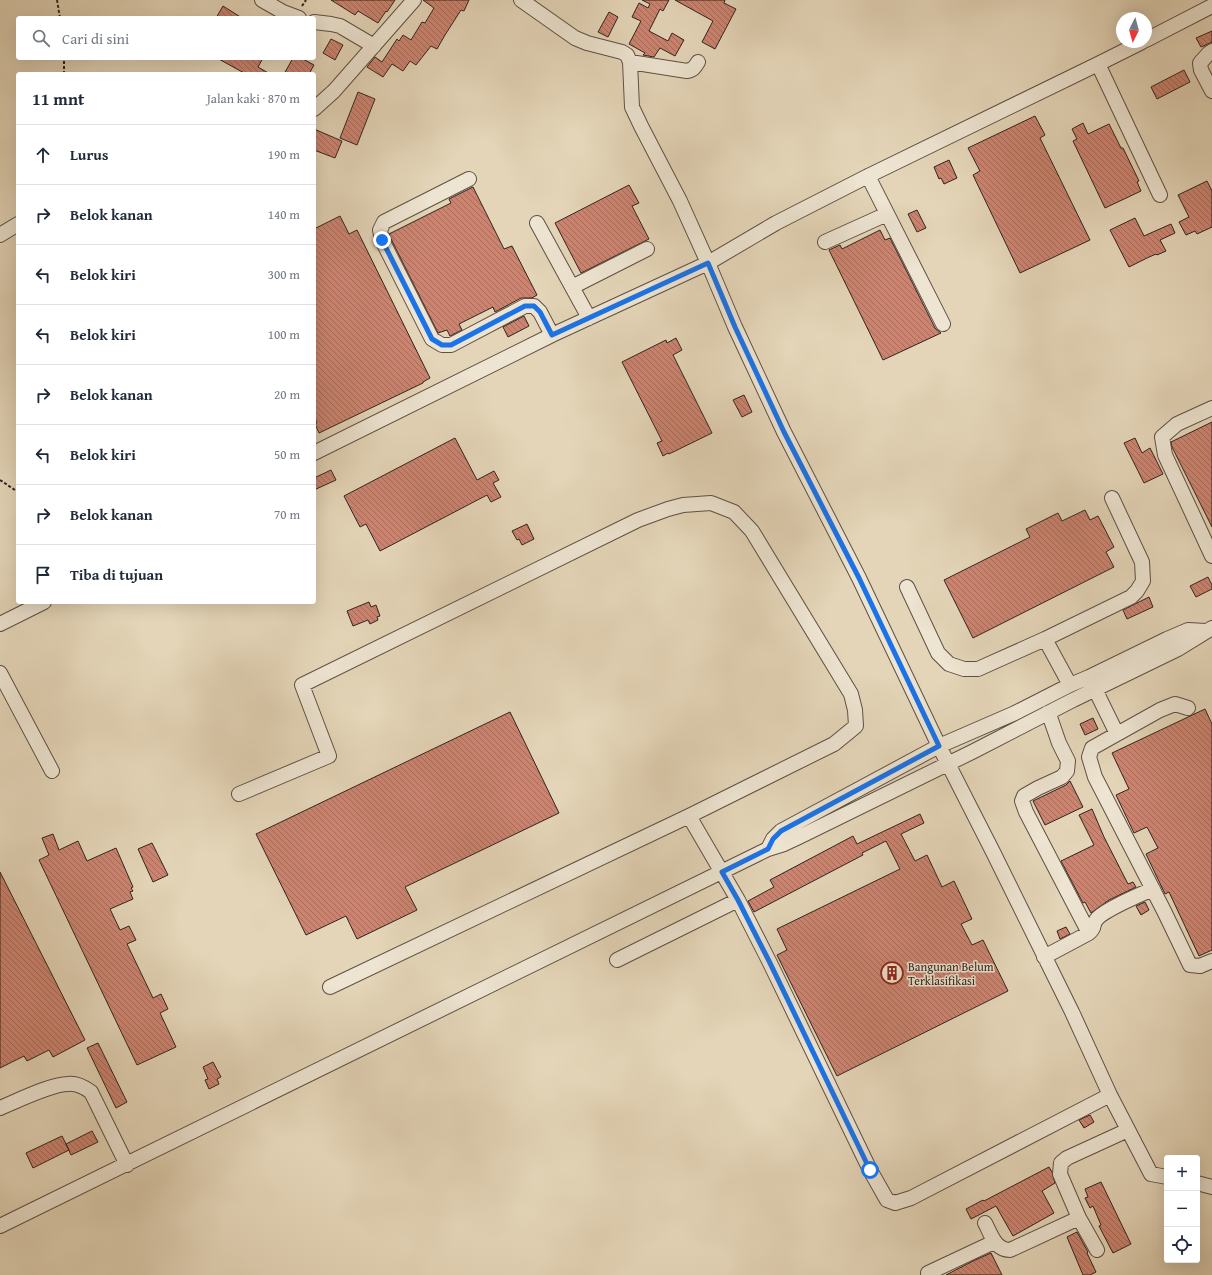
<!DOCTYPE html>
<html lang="id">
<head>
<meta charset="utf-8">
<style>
	body { margin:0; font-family:"Gentium Book Plus",serif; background:#f6f6f7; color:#1f2937 }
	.controls { position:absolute; right:12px; bottom:12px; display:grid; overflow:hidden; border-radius:4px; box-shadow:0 4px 16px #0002 }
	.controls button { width:36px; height:36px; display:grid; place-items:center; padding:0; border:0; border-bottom:1px solid #e0e1e3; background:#fff; color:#1f2937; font:20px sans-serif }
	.compass { position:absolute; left:1116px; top:12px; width:36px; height:36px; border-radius:50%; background:#fff; box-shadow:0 4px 16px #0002; rotate:186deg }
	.stop { position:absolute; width:12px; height:12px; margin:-9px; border:3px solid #1a73e8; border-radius:50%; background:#fff }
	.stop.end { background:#1a73e8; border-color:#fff; box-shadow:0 1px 4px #0008 }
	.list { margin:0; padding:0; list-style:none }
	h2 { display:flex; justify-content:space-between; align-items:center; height:52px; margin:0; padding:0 16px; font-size:17px }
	h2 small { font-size:13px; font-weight:400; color:#747a83 }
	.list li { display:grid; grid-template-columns:26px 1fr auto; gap:12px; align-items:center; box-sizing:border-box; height:60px; padding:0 16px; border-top:1px solid #e0e1e3 }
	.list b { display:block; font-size:15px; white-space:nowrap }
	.list em { font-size:13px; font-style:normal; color:#747a83 }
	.icon { flex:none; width:22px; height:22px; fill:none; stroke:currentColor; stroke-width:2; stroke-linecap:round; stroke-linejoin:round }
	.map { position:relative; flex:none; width:1212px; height:1275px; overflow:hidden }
	.search { position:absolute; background:#fff; box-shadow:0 4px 16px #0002; left:16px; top:16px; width:300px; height:44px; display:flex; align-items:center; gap:10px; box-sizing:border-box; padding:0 14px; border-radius:4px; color:#747a83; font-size:15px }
	.panel { position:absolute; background:#fff; box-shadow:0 4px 16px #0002; left:16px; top:72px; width:300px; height:532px; border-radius:4px }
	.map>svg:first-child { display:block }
	.building { fill:url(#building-back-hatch); stroke:#31231d }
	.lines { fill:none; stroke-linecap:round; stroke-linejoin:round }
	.minor-casing { stroke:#5e5044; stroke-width:16 }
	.path { stroke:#31231d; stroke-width:2; stroke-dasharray:3 2; stroke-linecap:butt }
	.minor { stroke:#ede4d1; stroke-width:14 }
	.route { stroke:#1a73e8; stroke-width:5 }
	.labels { text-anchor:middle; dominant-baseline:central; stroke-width:3; stroke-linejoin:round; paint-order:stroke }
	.poi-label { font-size:12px; fill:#31231d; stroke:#ede4d1; text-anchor:start }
</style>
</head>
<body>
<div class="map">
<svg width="1212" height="1275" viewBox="0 0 1212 1275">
	<defs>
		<pattern id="building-back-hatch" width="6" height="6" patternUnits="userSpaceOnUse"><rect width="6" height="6" fill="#cc8471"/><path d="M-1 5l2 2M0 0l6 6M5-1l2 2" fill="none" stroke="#a66c5c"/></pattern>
	</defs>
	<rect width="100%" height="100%" fill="#e4d5b8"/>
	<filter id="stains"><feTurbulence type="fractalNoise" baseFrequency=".005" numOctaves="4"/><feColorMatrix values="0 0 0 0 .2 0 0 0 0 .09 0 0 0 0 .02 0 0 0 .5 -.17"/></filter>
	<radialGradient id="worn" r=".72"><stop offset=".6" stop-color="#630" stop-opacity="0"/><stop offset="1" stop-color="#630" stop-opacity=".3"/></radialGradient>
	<path class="building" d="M331,0H395L387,12L386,11L378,23L358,11L355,15Z
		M423,0H469L464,11L461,10L445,35L437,49L431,46L416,65L410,61L403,71L392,64L383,77L367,67L375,57L382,62L397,39L399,41L403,35L411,40L422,22L425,23L434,8Z
		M642,0H669L663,11L660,9L649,31L668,41L672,33L684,40L675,56L660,48L654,57L643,55L645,53L629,44L641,21L632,17L639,3L648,8L650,4Z
		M675,0H725L724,3L736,9L715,49L702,42L713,21Z
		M223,6L242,18H216Z
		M609,12L618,17L608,37L598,32Z
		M1212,31V42L1201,47L1196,38Z
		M331,39L343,45L335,60L323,53Z
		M217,58H263L258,67L270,74H246Z
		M293,58H301L314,65L309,74H284Z
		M1184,70L1190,82L1157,99L1151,87Z
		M358,92L375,99L357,145L340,138Z
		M1035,116L1045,135L1040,138L1090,240L1020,273L973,175L980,171L968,148Z
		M1083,123L1088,134L1109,124L1121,148H1123L1139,181L1137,182L1141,191L1105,208L1073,141L1077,139L1072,129Z
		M314,129L342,141L335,158L314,150Z
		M949,160L957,178L944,184L941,178L939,179L934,167Z
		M1207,181L1212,191V227L1197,234L1195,231L1186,235L1179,222L1189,217L1178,195Z
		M629,185L639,203L632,206L649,239L581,273L555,223Z
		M473,187L504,249L512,246L537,295L532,298H521L495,312L493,307L459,324L462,330L450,336L447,330L438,333L390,237L389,234L451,203L449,199Z
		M917,210L926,228L917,232L908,214Z
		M340,216L349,234L357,230L430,378L423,382V383L319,433L315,424L317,423L314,416V229Z
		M1135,218L1144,236L1171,224L1175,233L1160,240L1166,251L1157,255L1156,254L1147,258L1129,267L1110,230Z
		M880,230L885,240L890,238L935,328L941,333L883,360L829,250L840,245L842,249Z
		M524,316L529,326L508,337L503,327Z
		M676,338L682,350L673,355L712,433L669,454L668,453L663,456L657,443L662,441L622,362L666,340L667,343Z
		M744,395L752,412L742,417L733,400Z
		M1212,422V527L1172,447L1171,442Z
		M455,438L477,480L494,471L499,480L493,483L501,497L491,502L487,495L380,551L366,524L360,527L344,496Z
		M1135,438L1142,453L1150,448L1163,474L1144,483L1124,443Z
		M331,470L336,480L314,490V478Z
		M1085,510L1090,520L1098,516L1114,547L1106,552L1114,567L973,638L944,580L1030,537L1026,529L1058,513L1062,521Z
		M527,524L534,539L522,545L519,539L517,540L512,531Z
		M1208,577L1212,585V589L1196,597L1190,586Z
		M1149,597L1153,607L1127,619L1123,610Z
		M369,602L371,607L376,605L380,616L377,617L378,620L370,624L368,620L353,626L347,611Z
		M1205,709L1212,724V950L1199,956L1169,892L1165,894L1146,854L1158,848L1147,827L1134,833L1116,795L1129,789L1112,753Z
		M510,712L559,813L405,887L417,910L357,939L346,916L306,935L256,834Z
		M1093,718L1098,729L1085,735L1080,724Z
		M1070,781L1083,807L1045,825L1033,801L1066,785Z
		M1092,809L1104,837L1128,884L1133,882L1136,887L1109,900L1091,913L1085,902L1083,903L1061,861L1094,845L1079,815Z
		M920,814L924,823L901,834L915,861L927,855L942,887L954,881L972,919L961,924L972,945L983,940L1008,991L837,1076L777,955L787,950L777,929L900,869L886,841L862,853L863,855L754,912L748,901L774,887L770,880L853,836L857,844Z
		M53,834L59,850L78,841L87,861L116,848L133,887L131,888L133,891L130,892L133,899L110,909L120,930L129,926L136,940L127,944L153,998L161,994L168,1009L160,1013L176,1047L137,1065L39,860L49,855L42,838Z
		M152,843L168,875L153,882L138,849Z
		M0,872L85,1040L53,1057L49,1050L27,1061L24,1056L0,1068Z
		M1145,902L1149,910L1141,915L1136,906Z
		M1066,927L1070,934L1060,939L1057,931Z
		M98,1043L127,1102L116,1108L87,1048Z
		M213,1062L221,1077L217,1079L219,1084L209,1089L205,1080L208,1079L203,1067Z
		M1090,1115L1094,1122L1084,1128L1079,1120Z
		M92,1131L98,1142L71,1155L66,1144Z
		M62,1136L69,1150L33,1168L26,1153Z
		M1049,1167L1052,1172L1055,1183L1042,1191L1054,1213L1013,1236L996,1206L971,1219L966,1209L983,1200L984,1201Z
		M1101,1182L1131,1244L1113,1253L1099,1226L1101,1225L1093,1206L1090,1208L1085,1198L1088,1197L1085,1189Z
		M1077,1232L1088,1252L1087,1253L1096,1272L1090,1275H1083L1067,1237Z
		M991,1253L1002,1275H946L973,1261Z"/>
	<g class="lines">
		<g class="minor-casing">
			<path id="minor" d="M262,0L283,12L299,18
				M521,0L575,38L587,43L622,52L627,55L630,62L632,107L641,126L680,201L708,263L735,327L784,432L859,578L939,746L993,852L1072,1012L1110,1095L1151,1174L1167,1177
				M314,22L331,24L340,26L374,46
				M1146,40L1212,6
				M1212,51L1209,53L1200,63L1201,70L1212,91
				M630,62L687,71C693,70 695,67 698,62
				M1098,64L1160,195
				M314,109L334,91L414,0
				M868,176L943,324
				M469,179L384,222L380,230L382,240L432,339L442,345H451L525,306H534L540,312L552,335
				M537,223L589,318
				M0,235L18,224
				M825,242L887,214
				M572,287L647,249
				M1212,408L1177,424L1162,437L1165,455L1212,556
				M314,453L552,335L708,263L776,223L868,176L1098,64L1142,42
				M907,587L938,653L949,664L964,669H978L1045,639
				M0,624L44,602
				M0,673L52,771
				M1091,681L1117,734
				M1070,685L1045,639L1131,597L1137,591L1143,581L1142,562L1112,498
				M1188,708L1175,704L1160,710L1092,748L1089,757L1095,777L1164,911L1190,965L1200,966L1212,961
				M1047,713L1050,717L1059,743L1068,761L1067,771L1062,777L1038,788L1024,796L1022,801L1026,812L1089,933
				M239,794L329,756L302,685L638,520L668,509L683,505L711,503L734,512L752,531L851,694L855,710L856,726L834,744L689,816L330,987
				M689,816L738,900L770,963L870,1170L887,1200L895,1203L911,1198L1110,1095
				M768,849L773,839L781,831L939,746L1015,713L1070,685L1089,677L1167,639L1188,630L1206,631
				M1044,957L1089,933C1096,927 1092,925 1096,920C1102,911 1141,894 1153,889
				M617,960L738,900
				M0,1108C17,1101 51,1084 68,1084C76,1083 84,1087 91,1092L127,1165
				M1197,1183L1212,1187
				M985,1223C991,1234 995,1250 1010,1250L1079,1218
				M0,1226L768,849L784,844L799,837L974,751L1073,700L1178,649L1212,628
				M1097,1250L1079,1218L1060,1174L1061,1163L1067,1158L1128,1130
				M928,1273L994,1242"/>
		</g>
		<path class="path" d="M57,0L60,18
			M302,6L306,0
			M64,74V58
			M0,480L18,492"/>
		<use href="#minor" class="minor"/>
	</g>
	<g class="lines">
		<path class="route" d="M382,240L432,339L442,345H451L525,306H534L540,312L552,335L708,263L735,327L784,432L859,578L939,746L781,831L773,839L768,849L722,872L738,900L770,963L870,1170"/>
	</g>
	<defs>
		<g id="building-ring" transform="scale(1.15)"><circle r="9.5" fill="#ede4d1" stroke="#8f2418" stroke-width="1.5"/><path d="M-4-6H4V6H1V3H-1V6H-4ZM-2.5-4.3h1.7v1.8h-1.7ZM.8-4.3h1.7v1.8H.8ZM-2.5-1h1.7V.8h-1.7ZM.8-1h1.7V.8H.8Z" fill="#8f2418"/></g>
	</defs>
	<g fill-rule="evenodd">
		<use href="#building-ring" x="892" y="973"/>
	</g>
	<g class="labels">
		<g class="poi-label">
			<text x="908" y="966">Bangunan Belum<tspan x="908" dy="14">Terklasifikasi</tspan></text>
		</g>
	</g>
	<rect width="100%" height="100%" filter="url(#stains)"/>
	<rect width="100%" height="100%" fill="url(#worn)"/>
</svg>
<div class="controls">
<button>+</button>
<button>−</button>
<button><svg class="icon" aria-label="locate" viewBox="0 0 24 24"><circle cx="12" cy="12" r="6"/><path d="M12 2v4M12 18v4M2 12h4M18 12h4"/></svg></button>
</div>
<svg class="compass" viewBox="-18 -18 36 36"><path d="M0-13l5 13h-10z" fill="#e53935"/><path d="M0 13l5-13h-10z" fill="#747a83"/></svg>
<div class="stop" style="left:870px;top:1170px"></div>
<div class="stop end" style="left:382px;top:240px"></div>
<div class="search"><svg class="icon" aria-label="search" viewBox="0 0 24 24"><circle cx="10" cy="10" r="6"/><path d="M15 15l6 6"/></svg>Cari di sini</div>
<section class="panel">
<h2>11 mnt<small>Jalan kaki · 870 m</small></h2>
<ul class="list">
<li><svg class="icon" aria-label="ahead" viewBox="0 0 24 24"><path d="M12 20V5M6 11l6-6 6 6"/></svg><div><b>Lurus</b></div><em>190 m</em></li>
<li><svg class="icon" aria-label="right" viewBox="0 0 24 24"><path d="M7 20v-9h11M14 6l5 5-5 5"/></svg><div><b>Belok kanan</b></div><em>140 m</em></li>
<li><svg class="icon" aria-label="left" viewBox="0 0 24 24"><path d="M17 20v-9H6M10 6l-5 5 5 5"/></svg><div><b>Belok kiri</b></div><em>300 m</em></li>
<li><svg class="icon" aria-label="left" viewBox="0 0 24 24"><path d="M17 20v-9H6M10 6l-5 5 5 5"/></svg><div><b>Belok kiri</b></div><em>100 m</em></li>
<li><svg class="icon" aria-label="right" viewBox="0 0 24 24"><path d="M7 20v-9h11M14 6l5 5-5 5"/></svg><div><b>Belok kanan</b></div><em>20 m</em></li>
<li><svg class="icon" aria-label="left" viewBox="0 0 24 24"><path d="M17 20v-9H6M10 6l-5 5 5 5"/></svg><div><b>Belok kiri</b></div><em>50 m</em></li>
<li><svg class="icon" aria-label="right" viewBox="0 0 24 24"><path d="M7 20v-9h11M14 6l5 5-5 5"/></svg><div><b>Belok kanan</b></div><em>70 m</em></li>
<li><svg class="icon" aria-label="arrive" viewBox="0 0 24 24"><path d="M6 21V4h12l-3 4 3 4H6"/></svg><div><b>Tiba di tujuan</b></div></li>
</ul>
</section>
</div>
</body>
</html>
